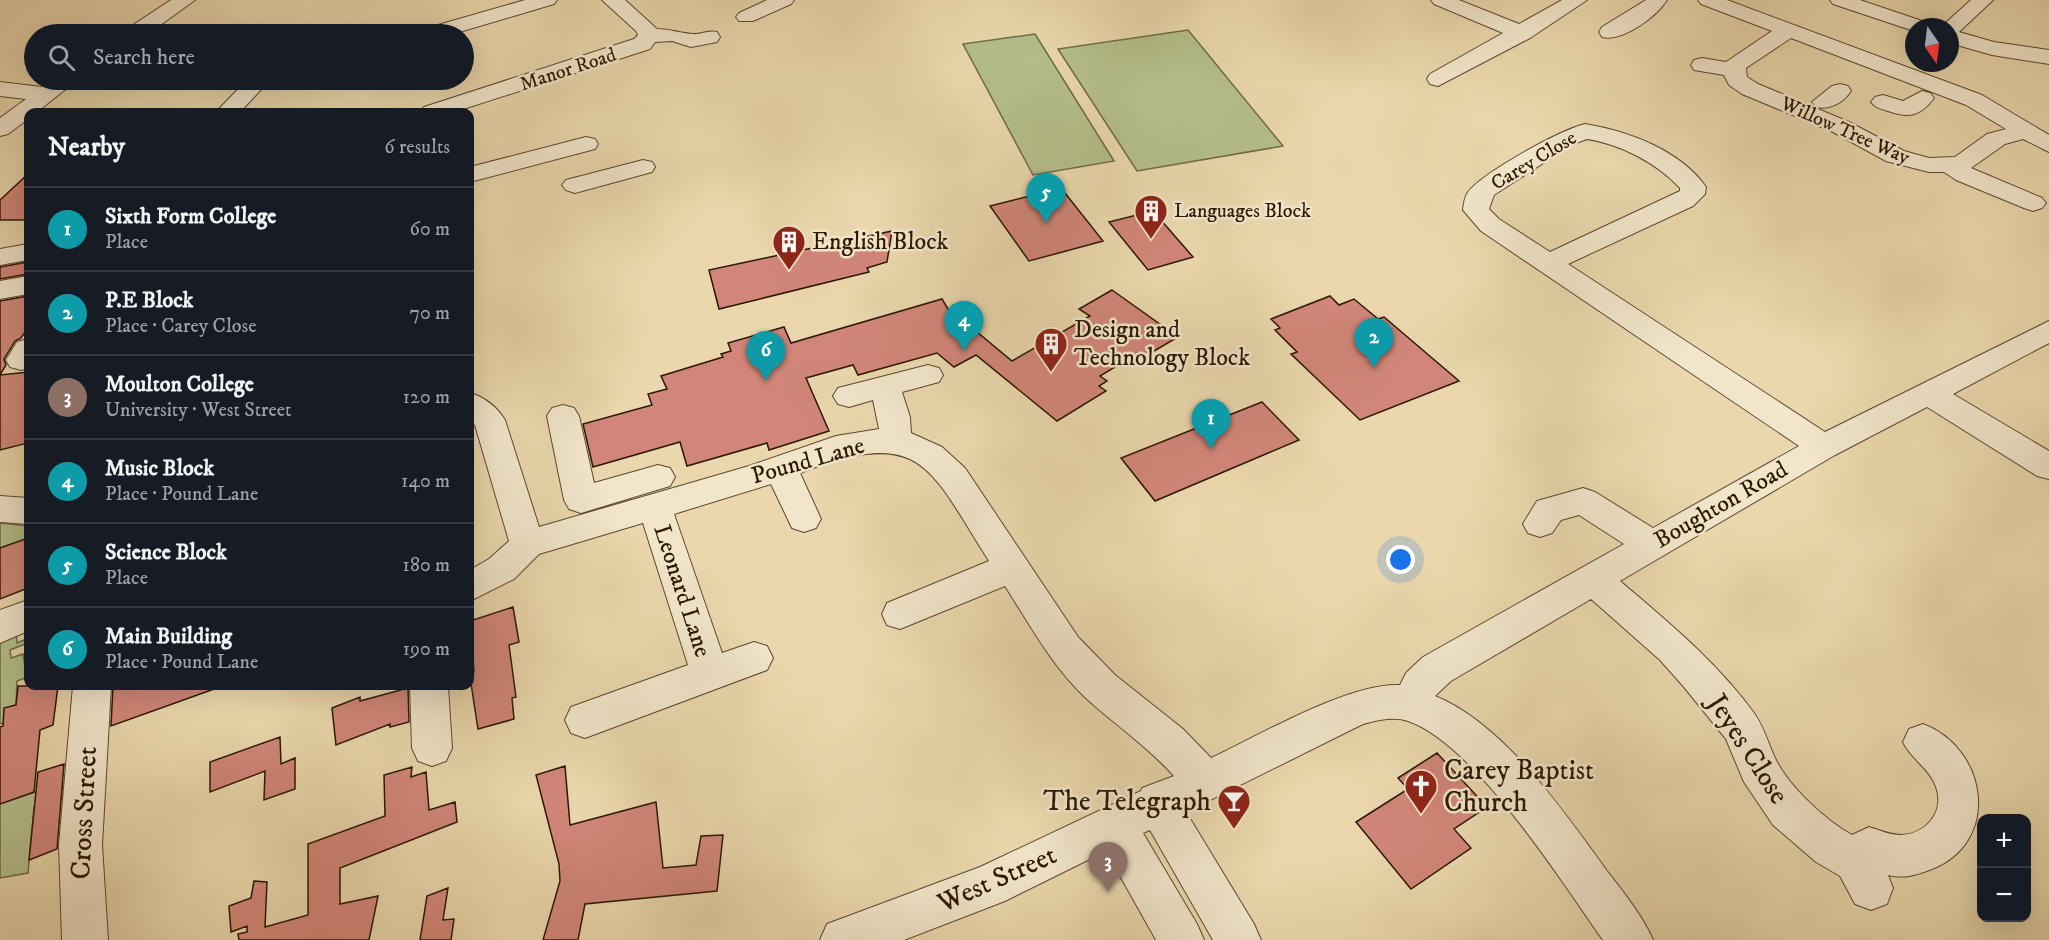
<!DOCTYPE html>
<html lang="en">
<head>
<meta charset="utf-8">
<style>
	body { margin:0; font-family:"IM FELL DW Pica",serif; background:#242831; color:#f1f3f6 }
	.controls { position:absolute; right:18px; bottom:18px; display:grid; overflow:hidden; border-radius:12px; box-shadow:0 6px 24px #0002 }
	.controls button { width:54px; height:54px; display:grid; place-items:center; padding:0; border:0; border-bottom:2px solid #363941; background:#171b24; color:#f1f3f6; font:30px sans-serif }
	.compass { position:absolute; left:1905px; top:18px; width:54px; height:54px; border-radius:50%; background:#171b24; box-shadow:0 6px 24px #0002; rotate:166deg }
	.you { position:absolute; left:1401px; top:560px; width:21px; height:21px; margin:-15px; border:4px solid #fff; border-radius:50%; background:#1a73e8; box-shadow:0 0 0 9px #1a73e833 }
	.badge { display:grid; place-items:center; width:39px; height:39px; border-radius:50%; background:#1a73e8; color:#fff; font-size:20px; font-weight:700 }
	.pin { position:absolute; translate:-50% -50px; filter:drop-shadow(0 2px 3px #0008) }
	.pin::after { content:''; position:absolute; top:32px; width:21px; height:18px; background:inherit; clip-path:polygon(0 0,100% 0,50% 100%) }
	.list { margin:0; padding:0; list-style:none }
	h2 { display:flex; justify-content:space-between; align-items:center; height:78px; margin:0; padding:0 24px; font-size:26px }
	h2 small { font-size:20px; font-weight:400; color:#9ea1a6 }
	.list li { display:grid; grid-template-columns:39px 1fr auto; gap:18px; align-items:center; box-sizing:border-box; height:84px; padding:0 24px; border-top:2px solid #363941 }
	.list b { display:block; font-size:22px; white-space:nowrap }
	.list p { margin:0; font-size:20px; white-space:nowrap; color:#9ea1a6 }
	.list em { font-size:20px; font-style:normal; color:#9ea1a6 }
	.icon { flex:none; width:33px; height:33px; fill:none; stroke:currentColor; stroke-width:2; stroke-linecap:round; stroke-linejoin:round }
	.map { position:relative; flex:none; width:2049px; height:940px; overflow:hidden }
	.search { position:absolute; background:#171b24; box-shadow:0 6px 24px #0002; left:24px; top:24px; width:450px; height:66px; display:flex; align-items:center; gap:15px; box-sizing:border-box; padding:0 21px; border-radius:33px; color:#9ea1a6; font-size:22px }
	.panel { position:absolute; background:#171b24; box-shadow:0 6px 24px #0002; left:24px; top:108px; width:450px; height:582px; border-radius:12px }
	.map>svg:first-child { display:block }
	.green { fill:#b4bf8c; stroke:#706b47; stroke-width:1.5 }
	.building { fill:#d18679; stroke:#2c1702; stroke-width:1.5 }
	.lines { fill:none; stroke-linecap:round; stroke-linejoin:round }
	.minor-casing { stroke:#5c472d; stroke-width:2 }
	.minor { fill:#f1e5ca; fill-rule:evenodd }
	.labels { text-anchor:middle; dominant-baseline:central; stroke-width:5; stroke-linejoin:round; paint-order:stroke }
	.far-street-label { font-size:20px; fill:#2c1702; stroke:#f1e5ca }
	.far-poi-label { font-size:20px; fill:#2c1702; stroke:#f1e5ca; text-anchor:start }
	.poi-label { font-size:24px; fill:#2c1702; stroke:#f1e5ca; text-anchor:start }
	.street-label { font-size:24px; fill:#2c1702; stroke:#f1e5ca }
	.near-street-label { font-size:28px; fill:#2c1702; stroke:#f1e5ca }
	.near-poi-label { font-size:28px; fill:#2c1702; stroke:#f1e5ca; text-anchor:start }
</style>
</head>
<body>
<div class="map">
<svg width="2049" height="940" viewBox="0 0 2049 940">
	<rect width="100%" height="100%" fill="#ead7ad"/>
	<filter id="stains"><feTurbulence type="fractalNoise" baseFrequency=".00333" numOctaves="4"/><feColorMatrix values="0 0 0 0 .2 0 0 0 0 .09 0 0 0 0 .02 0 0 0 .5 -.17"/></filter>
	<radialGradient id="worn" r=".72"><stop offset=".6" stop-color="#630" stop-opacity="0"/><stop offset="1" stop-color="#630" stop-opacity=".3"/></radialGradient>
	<path class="green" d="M1188,30L1283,146L1137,171L1058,49Z
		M1035,34L1114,161L1033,175L963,44Z
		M0,523L28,526V538L0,548Z
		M16,630L17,643L24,640L25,644L10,650L11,658L23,654L25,667L28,666V677L17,681L16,705L4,709V723L0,724V637Z
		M65,782L63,796L34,807L28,873L0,878V804Z"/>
	<path class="building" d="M28,174V220H0V200Z
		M1061,188L1103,241L1029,261L990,206Z
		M1153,211L1193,257L1148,270L1109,222Z
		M892,231L887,262L867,268L869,272L719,309L709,270Z
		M28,262V274L0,279V267Z
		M1112,290L1178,337L1144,357L1138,353L1100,376L1107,381L1099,386L1106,391L1057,421L976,355L954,367L937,353L858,375L853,365L806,378L829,431L769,450L767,443L687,466L680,442L593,467L583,424L652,405L648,394L667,389L661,376L723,357L721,354L731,351L728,343L784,327L791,343L942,299L966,339L977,332L1012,361L1090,316L1079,309Z
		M28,296V328L21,338L15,341L4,359L6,365L0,375V301Z
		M1330,296L1339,305L1354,299L1378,319L1384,317L1459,381L1360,420L1291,354L1297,352L1275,330L1280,328L1271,319Z
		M28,372V443L0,450V375Z
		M1262,402L1299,440L1155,501L1121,458Z
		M28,538V588L0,599V548Z
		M513,607L519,642L509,645L516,697L512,698L514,719L478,729L470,677V673L474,672L470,621Z
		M18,686H58L53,725L40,730L34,792L0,804V727L3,726L4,708L16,705Z
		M113,686H217V688L111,726Z
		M408,688L409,722L390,727V724L336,745L332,708L360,697V701Z
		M280,737L281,764L295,758V789L264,800L265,771L210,792V762Z
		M1437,753L1487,807L1454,829L1471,848L1411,889L1356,822L1408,789L1398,778Z
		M64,764L57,849L29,860L38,772Z
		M565,766L570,825L656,802L663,868L696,865L701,836L723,835L717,891L585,904L578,940H543L560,881L559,864L536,775Z
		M412,767L411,777L426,772L429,810L455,802L457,822L340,868V904L378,896L369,940H239L238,934L247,932V926L231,932L229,906L251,898L254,881L267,882L265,927L308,915V844L385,816L384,775Z
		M448,888L443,920L454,919L451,940H420L427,896Z"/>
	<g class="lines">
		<g class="minor-casing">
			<path id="minor" d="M171,0H195L148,34H125L127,29Z
				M525,0H557L554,4L453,34H421L424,29Z
				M602,0H625L657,29C671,29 679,33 692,34C701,35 707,30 717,32L720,37L717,42L691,47L672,41L655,42L650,49L454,112H420L424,107L634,39L638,35L636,31Z
				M767,0H794L791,4L753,21H739L736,17L739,13Z
				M1431,0H1459L1519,24L1562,0H1587L1530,38L1438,86L1430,84L1427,79L1430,74L1503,33L1434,4Z
				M1646,0H1667C1656,17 1623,42 1602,37L1599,32L1602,27Z
				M1698,0H1727L1982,95L2049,135V152L2023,139L2005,144L1971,168L2042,198L2046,203L2042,208L2033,211L2024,208L1956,180L1944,172H1929L1886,161L1833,132L1742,94L1729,85L1724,75L1694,70L1691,65L1694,60L1702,58L1726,62L1772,31L1701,4ZM1791,38L1966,105L2006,129L1987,134L1955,157L1929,158L1904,151L1849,122L1758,84L1747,77L1746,68Z
				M1830,0H1860L1928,23L1932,27H1914V31L1833,4Z
				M1971,0H1993L1959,32L1994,42L2049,50V64L1992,55L1950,43V27H1941Z
				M52,80H77L37,112H28V119L8,134L0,136V118L26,99L0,96V82L42,87Z
				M247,80H270L240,112H216Z
				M1840,84L1848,86L1851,91C1843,103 1830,110 1816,107L1812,102L1832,86Z
				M1922,91L1930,93L1934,98C1920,117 1908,118 1888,111C1881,109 1876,108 1871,102L1875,97L1883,95L1903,101Z
				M1585,124C1628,131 1680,150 1706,187L1705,194L1693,206L1568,264L1825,432L2049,321V343L1953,394L2049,451V479L2037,476L1927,407L1835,455L1620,581C1668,622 1717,662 1754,713C1764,727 1768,743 1775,758C1788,786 1825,820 1852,835L1869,827C1879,830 1890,835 1901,835C1926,834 1945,812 1936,787C1930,769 1911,759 1903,742L1909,729L1923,724C1987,748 2002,841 1932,869C1917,875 1904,879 1888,875L1893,888L1887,904L1871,910L1855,904L1840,876L1816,862L1773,825L1744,782L1726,739L1684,687L1660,660L1591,599L1451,681L1435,696C1504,724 1564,812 1607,871C1624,893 1642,915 1653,940H1603C1561,881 1475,744 1408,721C1394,716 1377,720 1363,724L1186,812L1254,924L1261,940H1213L1150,830L1143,833L1197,924L1204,940H1156L1106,851L1005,901L904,940H820L827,924L980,867L1141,791L1142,788L1174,776C1148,747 1117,726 1088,700C1053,668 1030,625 1005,586L900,629L887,625L882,614L887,603L989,561C928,465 922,426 800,473L821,519L816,528L804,532L792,528L771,484L674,514L722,653L754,642L767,646L773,658L767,670L585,738L571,733L565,720L571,707L688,665L643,523L539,554L514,579L470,601V570L489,559L509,541L475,425L470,421V393C484,397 497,407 505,420L539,527L749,466L836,436L879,429L873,400L849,407L838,404L833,396L838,388L928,365L939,368L943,375L939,382L902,392L910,417L911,433L942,447L965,468L1078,637L1115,675L1183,729L1211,758C1258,736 1350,682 1400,685L1406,673L1423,657L1624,544L1579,515L1561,520L1552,533L1540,537L1528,533L1523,524L1537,501L1583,488L1595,492L1653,528L1799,446L1481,231L1463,210C1464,204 1464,198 1468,192C1484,172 1560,130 1585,124ZM1587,139C1620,144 1657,163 1680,188V191L1550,252L1499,219L1489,209L1494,195L1571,145Z
				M586,137L595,139L598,144L595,149L470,182V167Z
				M643,160L652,162L655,167L652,172L575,193L566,190L562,185L566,180Z
				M28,244V260L0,265V249Z
				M28,276V294L0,299V281Z
				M28,339V368L21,370L10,367L6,360L17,342Z
				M563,405L574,408L579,416L594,483L658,465L670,468L675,477L670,486L581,513L569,509L564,500L547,416L552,408Z
				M0,496L28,498V524L0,522Z
				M28,600V631L0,643V610Z
				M73,686H111L102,845L108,940H62L59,845Z
				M410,686H448L452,748L446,761L432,766L418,761L412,748Z"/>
		</g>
		<use href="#minor" class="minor"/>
	</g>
	<defs>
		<g id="building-pin" transform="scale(1.725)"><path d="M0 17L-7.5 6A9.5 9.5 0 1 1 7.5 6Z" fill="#8f2418" stroke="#f1e5ca"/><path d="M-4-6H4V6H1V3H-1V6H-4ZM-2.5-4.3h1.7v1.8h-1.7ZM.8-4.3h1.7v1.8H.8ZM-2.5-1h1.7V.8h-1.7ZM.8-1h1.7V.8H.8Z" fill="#fff"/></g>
		<g id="church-pin" transform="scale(1.725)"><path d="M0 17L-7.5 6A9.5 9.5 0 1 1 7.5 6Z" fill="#8f2418" stroke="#f1e5ca"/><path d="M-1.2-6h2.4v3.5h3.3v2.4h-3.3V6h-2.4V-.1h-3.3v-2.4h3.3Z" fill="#fff"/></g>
		<g id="bar-pin" transform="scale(1.725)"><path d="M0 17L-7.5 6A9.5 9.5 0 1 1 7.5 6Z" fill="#8f2418" stroke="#f1e5ca"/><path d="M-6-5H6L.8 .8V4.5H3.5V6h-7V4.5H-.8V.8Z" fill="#fff"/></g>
	</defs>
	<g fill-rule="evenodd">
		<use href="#building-pin" x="1151" y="211"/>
		<use href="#building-pin" x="789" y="242"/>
		<use href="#building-pin" x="1051" y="344"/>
		<use href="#church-pin" x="1421" y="786"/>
		<use href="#bar-pin" x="1234" y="801"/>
	</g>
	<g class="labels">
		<g class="far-street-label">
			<text transform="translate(568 70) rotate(-18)">Manor Road</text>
			<text transform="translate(1845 131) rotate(24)">Willow Tree Way</text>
			<text transform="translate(1534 161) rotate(-31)">Carey Close</text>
		</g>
		<g class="far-poi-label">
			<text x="1174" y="211">Languages Block</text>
		</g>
		<g class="poi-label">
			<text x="812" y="242">English Block</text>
			<text x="1074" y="330">Design and<tspan x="1074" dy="28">Technology Block</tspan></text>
		</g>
		<g class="street-label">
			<text transform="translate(808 461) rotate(-16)">Pound Lane</text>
			<text transform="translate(1721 505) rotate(-30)">Boughton Road</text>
			<text transform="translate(682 591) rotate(72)">Leonard Lane</text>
		</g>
		<g class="near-street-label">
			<text transform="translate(1748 749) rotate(57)">Jeyes Close</text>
			<text transform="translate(84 813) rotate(-87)">Cross Street</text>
			<text transform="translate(997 879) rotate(-24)">West Street</text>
		</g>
		<g class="near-poi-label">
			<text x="1444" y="770">Carey Baptist<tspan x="1444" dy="32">Church</tspan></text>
			<text x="1211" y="801" text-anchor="end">The Telegraph</text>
		</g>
	</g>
	<rect width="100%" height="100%" filter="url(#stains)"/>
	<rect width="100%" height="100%" fill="url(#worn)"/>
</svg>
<div class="controls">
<button>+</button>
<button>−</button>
</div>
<svg class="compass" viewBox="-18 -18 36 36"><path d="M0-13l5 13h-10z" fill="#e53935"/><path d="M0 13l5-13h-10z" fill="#9ea1a6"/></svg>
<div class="you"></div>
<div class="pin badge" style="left:1211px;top:449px;background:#0f9aa8">1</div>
<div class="pin badge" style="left:1374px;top:368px;background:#0f9aa8">2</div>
<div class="pin badge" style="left:1108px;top:892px;background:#8d6e63">3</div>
<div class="pin badge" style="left:964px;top:351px;background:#0f9aa8">4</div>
<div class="pin badge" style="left:1046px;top:223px;background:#0f9aa8">5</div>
<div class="pin badge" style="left:766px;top:381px;background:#0f9aa8">6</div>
<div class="search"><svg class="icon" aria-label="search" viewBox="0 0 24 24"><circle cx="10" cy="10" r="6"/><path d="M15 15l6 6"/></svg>Search here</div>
<section class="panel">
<h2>Nearby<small>6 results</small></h2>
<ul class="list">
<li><span class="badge" style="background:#0f9aa8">1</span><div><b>Sixth Form College</b><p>Place</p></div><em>60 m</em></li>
<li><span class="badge" style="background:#0f9aa8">2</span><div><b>P.E Block</b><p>Place · Carey Close</p></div><em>70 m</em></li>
<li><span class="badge" style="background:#8d6e63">3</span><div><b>Moulton College</b><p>University · West Street</p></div><em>120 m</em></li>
<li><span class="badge" style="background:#0f9aa8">4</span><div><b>Music Block</b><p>Place · Pound Lane</p></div><em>140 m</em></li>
<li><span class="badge" style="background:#0f9aa8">5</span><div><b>Science Block</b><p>Place</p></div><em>180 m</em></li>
<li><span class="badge" style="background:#0f9aa8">6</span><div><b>Main Building</b><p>Place · Pound Lane</p></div><em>190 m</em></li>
</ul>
</section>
</div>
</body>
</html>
